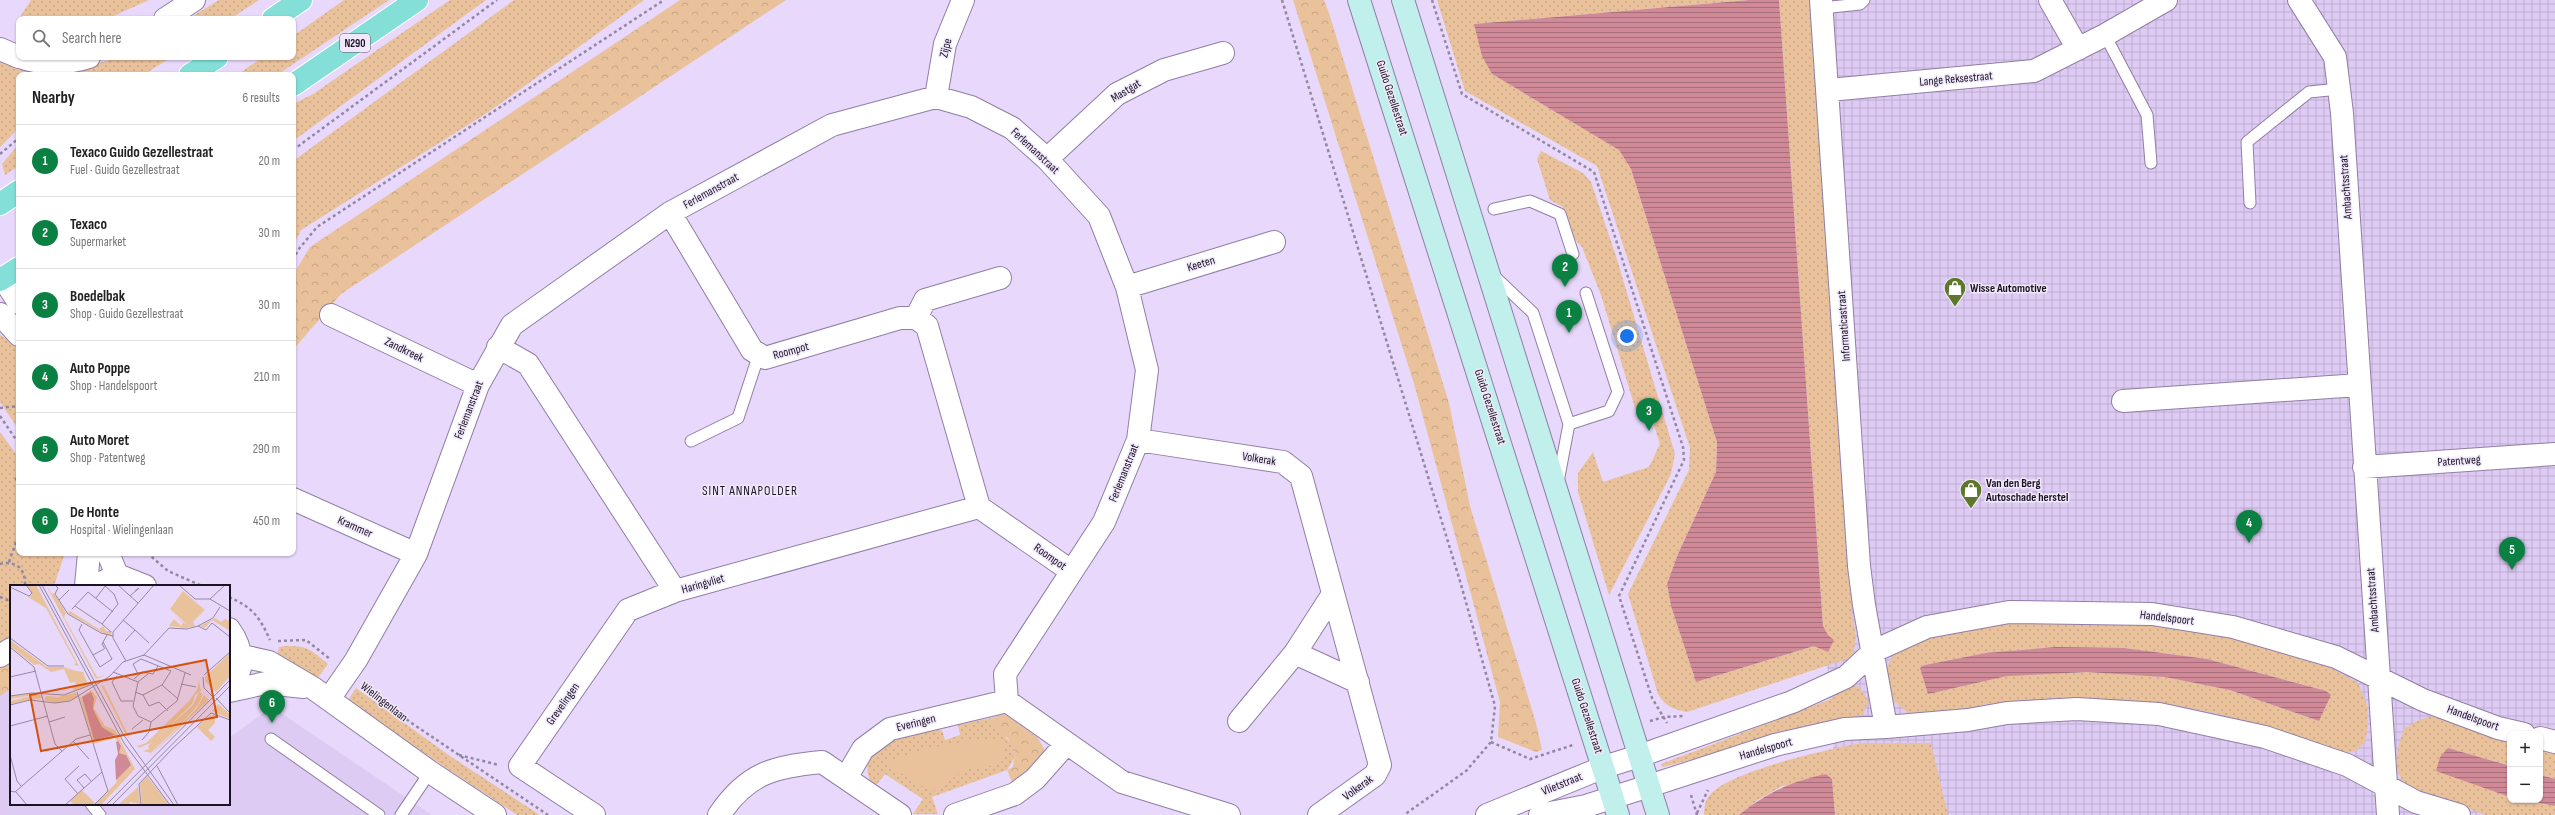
<!DOCTYPE html>
<html lang="en">
<head>
<meta charset="utf-8">
<style>
	body { margin:0; font-family:"Sofia Sans Condensed",sans-serif; background:#f2f2f2; color:#222 }
	.controls { position:absolute; right:12px; bottom:12px; display:grid; overflow:hidden; border-radius:8px; box-shadow:0 1px 3px #0004 }
	.controls button { width:36px; height:36px; display:grid; place-items:center; padding:0; border:0; border-bottom:1px solid #e0e0e0; background:#fff; color:#222; font:20px sans-serif }
	.you { position:absolute; left:1627px; top:336px; width:14px; height:14px; margin:-10px; border:3px solid #fff; border-radius:50%; background:#1a73e8; box-shadow:0 0 0 6px #1a73e833 }
	.badge { display:grid; place-items:center; width:26px; height:26px; border-radius:50%; background:#0b8043; color:#fff; font-size:13px; font-weight:700 }
	.pin { position:absolute; translate:-50% -33px; filter:drop-shadow(0 1px 2px #0008) }
	.pin::after { content:''; position:absolute; top:21px; width:14px; height:12px; background:inherit; clip-path:polygon(0 0,100% 0,50% 100%) }
	.list { margin:0; padding:0; list-style:none }
	h2 { display:flex; justify-content:space-between; align-items:center; height:52px; margin:0; padding:0 16px; font-size:17px }
	h2 small { font-size:13px; font-weight:400; color:#767676 }
	.list li { display:grid; grid-template-columns:26px 1fr auto; gap:12px; align-items:center; box-sizing:border-box; height:72px; padding:0 16px; border-top:1px solid #e0e0e0 }
	.list b { display:block; font-size:15px; white-space:nowrap }
	.list p { margin:0; font-size:13px; white-space:nowrap; color:#767676 }
	.list em { font-size:13px; font-style:normal; color:#767676 }
	.icon { flex:none; width:22px; height:22px; fill:none; stroke:currentColor; stroke-width:2; stroke-linecap:round; stroke-linejoin:round }
	.map { position:relative; flex:none; width:2555px; height:815px; overflow:hidden }
	.search { position:absolute; background:#fff; box-shadow:0 1px 3px #0004; left:16px; top:16px; width:280px; height:44px; display:flex; align-items:center; gap:10px; box-sizing:border-box; padding:0 14px; border-radius:8px; color:#767676; font-size:15px }
	.panel { position:absolute; background:#fff; box-shadow:0 1px 3px #0004; left:16px; top:72px; width:280px; height:484px; border-radius:8px }
	.map>svg:first-child { display:block }
	.built { fill:#decbf4 }
	.industrial { fill:url(#industrial-grid); fill-rule:evenodd }
	.grass { fill:url(#grass-dots); fill-rule:evenodd }
	.forest { fill:url(#forest-crowns) }
	.green { fill:#e9c29c }
	.water { fill:url(#water-rules) }
	.lines { fill:none; stroke-linecap:round; stroke-linejoin:round }
	.service-casing { stroke:#917ea6; stroke-width:13 }
	.minor-casing { stroke:#917ea6; stroke-width:24 }
	.tertiary-casing { stroke:#917ea6; stroke-width:24 }
	.secondary-casing { stroke:#917ea6; stroke-width:24 }
	.primary-casing { stroke:#fff; stroke-width:24 }
	.path { stroke:#9387a2; stroke-width:2.5; stroke-dasharray:3 3; stroke-linecap:butt }
	.service { stroke:#fff; stroke-width:11 }
	.minor { stroke:#fff; stroke-width:22 }
	.tertiary { stroke:#fff; stroke-width:22 }
	.secondary { stroke:#c1efeb; stroke-width:22 }
	.primary { stroke:#83dfd7; stroke-width:22 }
	.labels { text-anchor:middle; dominant-baseline:central; stroke-width:3; stroke-linejoin:round; paint-order:stroke }
	.shield { fill:#f1e9fb; stroke:#5a5363; stroke-width:1 }
	.shield-label { font-size:11px; font-weight:bold; fill:#1a1322 }
	.street-label { font-size:12px; fill:#1a1322; stroke:#f1e9fb }
	.poi-label { font-size:12px; font-weight:bold; fill:#1a1322; stroke:#f1e9fb; text-anchor:start }
	.neighbourhood-label { font-size:13px; letter-spacing:1px; fill:#1a1322; stroke:#f1e9fb }
	.inset-road { fill:none; stroke:#9689a4; stroke-width:1 }
	.view { fill:#d3520e; fill-opacity:0.15; stroke:#d3520e; stroke-width:2 }
	.inset-edge { fill:none; stroke:#1a1322; stroke-width:2 }
</style>
</head>
<body>
<div class="map">
<svg width="2555" height="815" viewBox="0 0 2555 815">
	<defs>
		<pattern id="industrial-grid" width="8" height="8" patternUnits="userSpaceOnUse"><rect width="8" height="8" fill="#decbf4"/><path d="M0 4h8M4 0v8" fill="none" stroke="#beadd1"/></pattern>
		<pattern id="grass-dots" width="8" height="8" patternUnits="userSpaceOnUse"><rect width="8" height="8" fill="#e9c29c"/><path d="M2 2h.1M6 6h.1" fill="none" stroke="#c7a686" stroke-width="1.8" stroke-linecap="round"/></pattern>
		<pattern id="forest-crowns" width="20" height="18" patternUnits="userSpaceOnUse"><rect width="20" height="18" fill="#e9c29c"/><path d="M2 6a3 3 0 1 1 6 0M12 15a3 3 0 1 1 6 0" fill="none" stroke="#c7a686"/></pattern>
		<pattern id="water-rules" width="6" height="5" patternUnits="userSpaceOnUse"><rect width="6" height="5" fill="#cf8997"/><path d="M0 2.5h6" fill="none" stroke="#a76f7b"/></pattern>
	</defs>
	<rect width="100%" height="100%" fill="#e8d8fb"/>
	<path class="built" d="M0,611L7,664L11,663V804H229V738L272,707L432,815H0Z"/>
	<path class="industrial" d="M1780,0H2555V815H1838ZM2510,734H2540V800H2510Z"/>
	<path class="grass" d="M31,0H149L107,19L18,20Z
		M219,0H259L230,19H188Z
		M344,0H389L277,75H237L263,57H293V36Z
		M450,0H486L293,141V104L313,94Z
		M514,0H644L490,111L301,230L293,246V161Z
		M1437,0H1749L1474,24L1492,74L1619,150L1631,169L1717,442L1716,472L1678,554L1667,584L1671,606L1696,682L1814,646L1828,635L1823,626L1779,0H1810L1823,158L1852,614L1856,637L1853,655L1847,659L1687,712C1673,709 1666,707 1658,694L1628,594L1689,470L1690,448L1597,166L1465,91Z
		M119,57H172L143,75H71L75,70Z
		M0,61L40,75H19V128L0,147Z
		M19,144V166L5,175L2,164Z
		M1541,151L1583,173L1591,182L1616,256L1675,454L1671,474L1609,595L1578,492V473L1593,452L1603,482L1649,467L1660,444L1648,407L1636,411L1601,295L1582,247L1574,238L1563,207L1550,200L1537,159Z
		M0,335L19,346V430L0,402Z
		M0,432L19,458V553H64V556L54,586H11V642L0,649Z
		M2123,621L2197,629L2272,647L2333,669L2358,683L2367,705L2368,726L2365,742L2357,750L2337,756L2315,749L2224,715L2169,704L2068,697L1986,704L1941,717H1922L1907,712L1894,701L1886,688L1887,667L1895,652L1907,643L1993,623ZM2056,647L2124,648L2207,659L2326,691L2331,695L2318,721L2230,690L2165,677L2087,672L2007,676L1928,694L1920,668L1925,665L1986,653Z
		M285,646C307,645 312,650 328,664L315,682L276,661L279,647Z
		M1847,684C1859,684 1864,691 1868,702L1863,715L1663,767L1661,764L1831,699Z
		M356,688L450,756L540,815H517L347,702Z
		M2437,715L2510,738V766L2448,748L2505,796L2510,797V800H2524L2555,806V815H2486L2425,793L2403,782L2395,767L2399,744L2404,729L2419,720Z
		M991,718C999,742 1029,740 1007,770L932,797L938,814H913L923,799L885,774L874,788C862,770 866,751 887,740C903,731 924,731 942,730L945,740L960,735L958,725Z
		M1862,743H1931L1948,815H1835L1832,779L1782,786L1758,800L1739,815H1704C1704,808 1705,800 1710,795C1729,771 1829,749 1862,743Z
		M2540,747L2555,750V779L2540,775Z"/>
	<path class="forest" d="M680,0H786L341,294L293,350V275L310,247Z
		M1293,0H1324L1329,13L1449,403L1470,506L1536,723L1542,750L1536,752L1498,737L1500,702L1415,387Z
		M11,663V689L0,696V668Z
		M1005,714L1037,737L1045,750L1043,756L1014,787L1007,770L1013,767L1015,750L1008,738C997,735 994,728 991,718Z"/>
	<path class="green" d="M977,739L1006,742L1001,764L965,770L932,792L884,763L925,749Z"/>
	<path class="water" d="M1749,0H1779L1823,626L1828,635L1834,640L1828,652L1814,646L1696,682L1671,606L1667,584L1678,554L1716,472L1717,442L1631,169L1619,150L1492,74L1482,56L1474,24Z
		M2056,647L2124,648L2207,659L2326,691L2331,695L2319,721L2230,690L2165,677L2087,672L2007,676L1928,694L1920,668L1925,665L1986,653Z
		M2448,748L2510,766V797L2436,771L2440,757Z
		M1826,774L1832,779L1835,815H1739C1768,792 1790,782 1826,774Z
		M2540,775L2555,779V806L2524,800H2540Z"/>
	<g class="lines">
		<g class="service-casing">
			<path id="service" d="M1822,8L1860,4L1864,0
				M2105,35L2147,115L2151,163
				M2250,203L2247,142L2309,92L2339,89
				M1494,209L1530,201L1560,214L1573,254
				M1493,275L1533,313L1569,424L1558,482
				M1569,424L1609,411L1618,392L1586,293
				M691,441L738,418L759,354
				M271,739L379,815
				M91,804L100,815
				M401,815L430,772"/>
		</g>
		<g class="minor-casing">
			<path id="minor" d="M1821,0L1859,566L1864,605L1886,727
				M2050,0L2078,49
				M2299,0L2335,57L2342,113L2388,815
				M165,19L194,0
				M0,49L19,57
				M20,57C41,65 67,64 89,57
				M1829,90L2034,71L2105,35L2166,0
				M936,97L945,44L963,0
				M1047,159L1117,94L1164,70L1223,53
				M670,213L752,350L765,358L900,318H916L927,326L979,507L1071,571
				M1127,287L1274,242
				M331,315L478,385
				M916,318L925,300L1000,278
				M498,347L528,364L675,591L979,507
				M2123,401L2359,385
				M1138,440L1283,462L1301,476L1380,765L1375,775L1319,815
				M2364,467L2555,454
				M293,499L416,554
				M1295,653L1358,682
				M0,656L11,649
				M329,699L356,660L416,554L478,385L512,325L670,213L832,125L936,97L971,107L1012,128L1047,159L1099,216L1127,287L1147,370L1138,440L1104,522L1005,674L1007,701L1122,782L1229,815
				M1239,721L1295,653L1333,594
				M2540,738L2555,742
				M1639,756L1792,702L1846,677L1874,651L1927,627L2009,612L2152,614L2233,627L2336,657L2423,700L2498,728L2524,734
				M846,778L863,749L890,729L1007,701
				M1649,786L1775,745L1845,729L1886,727L1968,720L2007,713L2077,709L2159,714L2265,737L2347,765L2416,802L2459,815
				M594,815L520,766L628,610L675,591
				M719,815C748,772 774,767 822,762L900,815
				M955,815L1015,794L1035,779L1066,744"/>
		</g>
		<g class="tertiary-casing">
			<path id="tertiary" d="M3,278L19,303
				M0,314L19,335
				M108,553L117,575
				M86,586L89,553
				M95,586L117,575L145,586
				M229,629C244,650 245,671 229,690
				M242,656L269,662L313,688L430,772L495,815
				M229,691L266,683L304,687
				M1487,815L1604,767L1639,756
				M1540,815L1586,806L1649,786"/>
		</g>
		<g class="secondary-casing">
			<path id="secondary" d="M1359,0L1618,815
				M1403,0L1658,815"/>
		</g>
		<g class="primary-casing">
			<path id="primary" d="M273,19L301,0
				M190,75L217,57
				M293,85L417,0
				M0,204L19,191
				M0,280L19,268"/>
		</g>
		<path class="path" d="M1282,0L1460,581L1495,706L1491,742L1466,771L1404,815
			M1432,0L1462,94L1594,172L1683,447L1684,460L1619,596L1652,698L1667,723
			M293,150L497,0
			M0,154L19,138
			M293,260L298,250L317,227L664,0
			M0,408L19,406
			M0,416L19,444
			M19,474L15,477L19,484
			M147,553L168,571L202,586
			M9,562L19,534
			M0,564C16,560 26,569 25,586
			M0,597L7,600L11,599
			M229,597C253,608 259,616 270,640
			M278,641L306,640L330,659
			M364,686L410,722L548,815
			M1650,721L1664,717L1684,716
			M1491,742L1530,759L1573,745
			M459,755L499,765
			M1691,795L1697,815
			M1697,813L1708,790"/>
		<use href="#service" class="service"/>
		<use href="#minor" class="minor"/>
		<use href="#tertiary" class="tertiary"/>
		<use href="#secondary" class="secondary"/>
		<use href="#primary" class="primary"/>
	</g>
	<defs>
		<g id="shop-pin" transform="scale(1.15)"><path d="M0 17L-7.5 6A9.5 9.5 0 1 1 7.5 6Z" fill="#5d782c" stroke="#f1e9fb"/><path d="M-5-2.5h2.3a2.7 3.5 0 0 1 5.4 0H5L5.5 6h-11ZM-1.5-2.5h3a1.5 2.3 0 0 0-3 0Z" fill="#fff"/></g>
	</defs>
	<g fill-rule="evenodd">
		<use href="#shop-pin" x="1955" y="288"/>
		<use href="#shop-pin" x="1971" y="490"/>
	</g>
	<g class="labels">
		<rect class="shield" x="340" y="34" width="30" height="18" rx="3"/>
		<g class="shield-label">
			<text x="355" y="43">N290</text>
		</g>
		<g class="street-label">
			<text transform="translate(946 48) rotate(-76)">Zijpe</text>
			<text transform="translate(1956 79) rotate(-5)">Lange Reksestraat</text>
			<text transform="translate(1126 91) rotate(-32)">Mastgat</text>
			<text transform="translate(1392 98) rotate(72)">Guido Gezellestraat</text>
			<text transform="translate(1035 151) rotate(43)">Ferlemanstraat</text>
			<text transform="translate(2346 187) rotate(-94)">Ambachtsstraat</text>
			<text transform="translate(711 191) rotate(-29)">Ferlemanstraat</text>
			<text transform="translate(1201 264) rotate(-17)">Keeten</text>
			<text transform="translate(1844 326) rotate(-94)">Informaticastraat</text>
			<text transform="translate(404 350) rotate(26)">Zandkreek</text>
			<text transform="translate(791 351) rotate(-15)">Roompot</text>
			<text transform="translate(1490 407) rotate(72)">Guido Gezellestraat</text>
			<text transform="translate(469 410) rotate(-69)">Ferlemanstraat</text>
			<text transform="translate(1259 459) rotate(9)">Volkerak</text>
			<text transform="translate(2459 461) rotate(-4)">Patentweg</text>
			<text transform="translate(1124 473) rotate(-68)">Ferlemanstraat</text>
			<text transform="translate(355 527) rotate(24)">Krammer</text>
			<text transform="translate(1050 557) rotate(35)">Roompot</text>
			<text transform="translate(703 584) rotate(-16)">Haringvliet</text>
			<text transform="translate(2373 600) rotate(-94)">Ambachtsstraat</text>
			<text transform="translate(2167 618) rotate(7)">Handelspoort</text>
			<text transform="translate(384 702) rotate(38)">Wielingenlaan</text>
			<text transform="translate(563 704) rotate(-55)">Grevelingen</text>
			<text transform="translate(1587 716) rotate(72)">Guido Gezellestraat</text>
			<text transform="translate(2473 718) rotate(20)">Handelspoort</text>
			<text transform="translate(916 723) rotate(-14)">Everingen</text>
			<text transform="translate(1766 749) rotate(-16)">Handelspoort</text>
			<text transform="translate(1562 784) rotate(-22)">Vlietstraat</text>
			<text transform="translate(1358 788) rotate(-36)">Volkerak</text>
		</g>
		<g class="poi-label">
			<text x="1970" y="288">Wisse Automotive</text>
			<text x="1986" y="483">Van den Berg<tspan x="1986" dy="14">Autoschade herstel</tspan></text>
		</g>
		<g class="neighbourhood-label">
			<text x="750" y="491">SINT ANNAPOLDER</text>
		</g>
	</g>
	<g transform="translate(10 585)">
		<rect width="220" height="220" fill="#e8d8fb"/>
		<path d="M173,6L194,25L178,40L160,24ZM166,31L175,39L178,42L183,37L185,41L176,43L159,41L164,34L171,41L173,38ZM220,68V91L206,107L196,97L195,92ZM54,84L73,87L78,100L64,106L62,101L66,100L65,97L60,98ZM81,105L87,112L84,123L95,141L105,145L125,184L91,220H84L106,198L115,169L109,168L111,160L105,153L83,159L70,113ZM80,108L84,114L83,124L92,142L105,150L84,155L72,112ZM189,107L193,109L188,120L170,140L141,168L133,166L139,164L138,161L183,120ZM18,108L31,110L32,113L0,119V116L24,110L0,114V111ZM65,108L68,109L65,114L47,118L34,115L36,111L48,112ZM194,110L199,115L135,176L187,123ZM208,119L220,129V134L202,126ZM205,130V138L198,145L205,152L201,156L187,142L200,131ZM137,191L159,220H132L130,199ZM128,202L130,219L120,217L119,220H108ZM72,205L85,218L83,220H64L60,216Z" fill="#e9c29c" fill-rule="evenodd"/>
		<path d="M17,0H26L69,81L64,80L66,78L36,23L18,12L22,9ZM36,0L42,9L44,8L56,28L54,32L87,92L96,90L86,94ZM173,6L195,25L178,42L174,41L175,38L158,24L178,40L194,25ZM60,26L89,44L93,41L96,46H102L101,50L95,49L58,28ZM205,33L211,37L215,34L220,36V46L202,35L195,43L190,41ZM0,55L37,82H54L67,86L54,84L41,87L29,79L24,80L0,61ZM189,96L191,106L185,110L182,119L143,157L129,163L127,161L136,158L179,116L187,105ZM91,100L94,101L120,154L132,169L115,148Z" fill="#e9c29c"/>
		<path d="M81,107L84,114L83,124L92,142L105,150L84,155L72,112ZM108,156L111,161L109,168L116,170L121,180L106,195L105,175L108,169L106,157Z" fill="#cf8997"/>
		<path class="inset-road" d="M29,0L114,158L160,220M32,0L113,149L164,220M45,0L48,3L45,9L58,29L91,48L103,51M108,0L128,18M169,0L185,14H200L215,0M95,1L104,9L108,19L92,39L101,47M0,2L19,11L22,8L16,0M120,11L129,3L125,6M86,13L96,0M200,14L220,26M49,15L59,5M65,21L92,39M62,24L78,7L103,27M113,35L125,45L115,56M72,39L69,45L83,70L94,64M188,41L196,45L202,38L220,52M125,45L139,58M0,53L38,81H54M0,62L24,82L45,159L52,166M95,64L92,59L97,50M83,70L90,82L102,74L93,57M134,70L181,90M133,71L159,43L177,44L188,41L203,33L210,22M116,76L103,53V47L144,0M103,87L128,97L123,121L128,131L141,137L167,116L175,88M128,89L123,79L131,74L161,86L152,100M194,90L220,67M107,91L102,97L111,116H123M0,92L26,86M193,92L194,103L203,112M124,94L132,87L143,89L148,81M128,97L138,89M171,99L186,102M125,107L133,110L139,121L149,117L158,126M133,110L152,100L168,114M0,111L22,108L54,110L83,99M206,113L220,128M0,120L20,115L45,118L60,116L100,91L113,77L134,70M39,137L55,132M0,141L38,131M122,144L133,135M132,155L139,147L141,137M63,156L79,174M0,170L7,196L11,201M147,181L168,220M74,203L67,195L75,189L81,196M0,206L5,207L66,154L80,150M6,207L17,220M68,209L55,194L69,181M55,220L92,187L67,107M84,220L98,206L92,187M96,220L220,95M102,220L220,101M131,220L129,199L162,164L201,128L220,135"/>
		<path class="view" d="M196,75L207,132L31,166L20,110Z"/>
		<rect width="220" height="220" class="inset-edge"/>
	</g>
</svg>
<div class="controls">
<button>+</button>
<button>−</button>
</div>
<div class="you"></div>
<div class="pin badge" style="left:1569px;top:333px">1</div>
<div class="pin badge" style="left:1565px;top:287px">2</div>
<div class="pin badge" style="left:1649px;top:431px">3</div>
<div class="pin badge" style="left:2249px;top:543px">4</div>
<div class="pin badge" style="left:2512px;top:570px">5</div>
<div class="pin badge" style="left:272px;top:723px">6</div>
<div class="search"><svg class="icon" aria-label="search" viewBox="0 0 24 24"><circle cx="10" cy="10" r="6"/><path d="M15 15l6 6"/></svg>Search here</div>
<section class="panel">
<h2>Nearby<small>6 results</small></h2>
<ul class="list">
<li><span class="badge">1</span><div><b>Texaco Guido Gezellestraat</b><p>Fuel · Guido Gezellestraat</p></div><em>20 m</em></li>
<li><span class="badge">2</span><div><b>Texaco</b><p>Supermarket</p></div><em>30 m</em></li>
<li><span class="badge">3</span><div><b>Boedelbak</b><p>Shop · Guido Gezellestraat</p></div><em>30 m</em></li>
<li><span class="badge">4</span><div><b>Auto Poppe</b><p>Shop · Handelspoort</p></div><em>210 m</em></li>
<li><span class="badge">5</span><div><b>Auto Moret</b><p>Shop · Patentweg</p></div><em>290 m</em></li>
<li><span class="badge">6</span><div><b>De Honte</b><p>Hospital · Wielingenlaan</p></div><em>450 m</em></li>
</ul>
</section>
</div>
</body>
</html>
